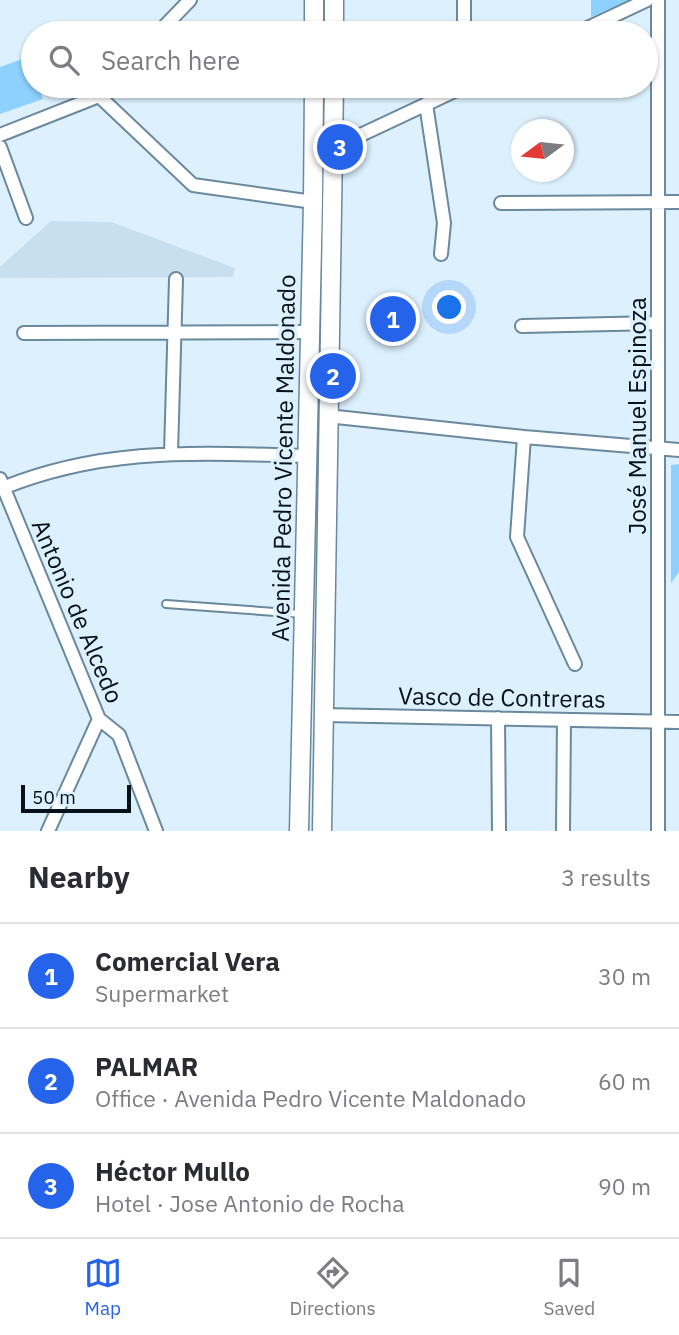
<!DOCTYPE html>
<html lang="en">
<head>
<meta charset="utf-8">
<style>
	body { margin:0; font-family:"IBM Plex Sans",sans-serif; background:#f7f7f7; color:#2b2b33 }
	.compass { position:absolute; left:511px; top:119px; width:63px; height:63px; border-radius:50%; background:#fff; box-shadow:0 2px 5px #0004; rotate:255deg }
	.scale { position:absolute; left:21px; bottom:18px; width:110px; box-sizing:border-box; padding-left:7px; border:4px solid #061119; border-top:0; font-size:19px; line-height:24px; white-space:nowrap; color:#061119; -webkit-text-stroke:5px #dcf0fe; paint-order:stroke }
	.you { position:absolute; left:450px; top:308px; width:24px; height:24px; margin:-18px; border:5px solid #fff; border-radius:50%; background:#1a73e8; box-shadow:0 0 0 10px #1a73e833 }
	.badge { display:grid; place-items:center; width:46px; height:46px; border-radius:50%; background:#2563eb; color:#fff; font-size:23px; font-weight:700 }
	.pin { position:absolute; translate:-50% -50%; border:4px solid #fff; box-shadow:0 2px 7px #0006 }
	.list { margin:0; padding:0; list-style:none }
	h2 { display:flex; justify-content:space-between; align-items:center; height:91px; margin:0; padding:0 28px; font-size:30px }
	h2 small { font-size:23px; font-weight:400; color:#7c7c81 }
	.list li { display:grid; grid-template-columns:46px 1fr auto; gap:21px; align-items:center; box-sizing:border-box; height:105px; padding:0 28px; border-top:2px solid #e1e1e2 }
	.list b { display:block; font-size:26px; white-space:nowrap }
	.list p { margin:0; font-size:23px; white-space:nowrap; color:#7c7c81 }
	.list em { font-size:23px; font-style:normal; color:#7c7c81 }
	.icon { flex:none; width:38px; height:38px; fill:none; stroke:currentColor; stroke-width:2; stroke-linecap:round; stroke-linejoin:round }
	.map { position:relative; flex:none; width:679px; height:831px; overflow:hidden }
	.search { position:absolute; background:#fff; box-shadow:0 2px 5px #0004; left:21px; right:21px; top:21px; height:77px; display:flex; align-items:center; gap:18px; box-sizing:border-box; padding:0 24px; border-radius:38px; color:#7c7c81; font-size:26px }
	.sheet { height:406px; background:#fff }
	nav { display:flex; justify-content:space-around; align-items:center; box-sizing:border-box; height:98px; border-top:2px solid #e1e1e2; background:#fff; font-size:19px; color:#7c7c81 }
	nav a { display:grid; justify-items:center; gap:4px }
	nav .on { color:#2563eb }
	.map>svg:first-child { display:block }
	.built { fill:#c8dff0 }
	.green { fill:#8dd1fe }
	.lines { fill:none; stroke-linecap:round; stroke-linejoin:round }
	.service-casing { stroke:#6a889e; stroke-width:10 }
	.minor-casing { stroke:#6a889e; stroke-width:16 }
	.primary-casing { stroke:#6a889e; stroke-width:21 }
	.service { stroke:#fff; stroke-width:6 }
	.minor { stroke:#fff; stroke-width:12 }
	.primary { stroke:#fff; stroke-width:18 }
	.labels { text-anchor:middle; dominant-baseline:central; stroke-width:7; stroke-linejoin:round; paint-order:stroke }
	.street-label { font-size:24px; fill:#061119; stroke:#dcf0fe }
</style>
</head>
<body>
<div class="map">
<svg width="679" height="831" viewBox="0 0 679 831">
	<rect width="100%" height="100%" fill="#dcf0fe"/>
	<path class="built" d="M51,221L111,222L235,268L233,277L0,278V267Z"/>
	<path class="green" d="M591,0H629L591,17Z
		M28,57L33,72V86H38L43,99L0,114V67Z
		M679,464V572L671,583V465Z"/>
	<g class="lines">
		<g class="service-casing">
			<path id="service" d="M166,604L303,614"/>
		</g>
		<g class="minor-casing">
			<path id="minor" d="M464,0V33
				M658,0V831
				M158,33L190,0
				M577,33L647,0
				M99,96L193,185L313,202
				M426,104L444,223L441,254
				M0,135L99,96L108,86
				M0,147L26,218
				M333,148L465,86
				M501,203L679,202
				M522,326L657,323
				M24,333L311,332
				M327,416L524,437L679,450
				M524,437L517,537L575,664
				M171,453L176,279
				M0,479L99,719L119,735L156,831
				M0,489C104,446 199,453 308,456
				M324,715L679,722
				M498,718L499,831
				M48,831L99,719
				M563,831L564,720"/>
		</g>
		<g class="primary-casing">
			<path id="primary" d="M314,0V33
				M334,33V0
				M299,831L313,202L314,86
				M322,831L334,86"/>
		</g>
		<use href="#service" class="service"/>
		<use href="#minor" class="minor"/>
		<use href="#primary" class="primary"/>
	</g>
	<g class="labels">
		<g class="street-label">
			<text transform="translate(637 416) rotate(-90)">José Manuel Espinoza</text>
			<text transform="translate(283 458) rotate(-89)">Avenida Pedro Vicente Maldonado</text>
			<text transform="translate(78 611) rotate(67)">Antonio de Alcedo</text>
			<text transform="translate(502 697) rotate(1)">Vasco de Contreras</text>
		</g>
	</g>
</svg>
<svg class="compass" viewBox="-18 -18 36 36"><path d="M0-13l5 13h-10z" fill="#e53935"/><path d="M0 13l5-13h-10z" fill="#7c7c81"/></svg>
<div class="scale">50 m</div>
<div class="you"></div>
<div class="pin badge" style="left:393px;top:319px">1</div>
<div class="pin badge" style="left:333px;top:376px">2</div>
<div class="pin badge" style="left:340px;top:147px">3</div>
<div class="search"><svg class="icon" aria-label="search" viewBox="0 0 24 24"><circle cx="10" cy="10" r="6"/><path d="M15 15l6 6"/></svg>Search here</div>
</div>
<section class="sheet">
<h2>Nearby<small>3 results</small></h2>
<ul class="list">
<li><span class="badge">1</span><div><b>Comercial Vera</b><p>Supermarket</p></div><em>30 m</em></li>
<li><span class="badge">2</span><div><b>PALMAR</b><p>Office · Avenida Pedro Vicente Maldonado</p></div><em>60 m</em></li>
<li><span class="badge">3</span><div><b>Héctor Mullo</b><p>Hotel · Jose Antonio de Rocha</p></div><em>90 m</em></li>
</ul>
</section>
<nav>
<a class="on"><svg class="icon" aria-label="map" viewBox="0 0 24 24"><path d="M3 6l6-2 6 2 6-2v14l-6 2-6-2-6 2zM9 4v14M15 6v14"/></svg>Map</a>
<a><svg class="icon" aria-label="directions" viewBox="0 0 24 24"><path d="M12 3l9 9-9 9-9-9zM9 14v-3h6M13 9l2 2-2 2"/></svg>Directions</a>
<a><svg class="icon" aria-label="saved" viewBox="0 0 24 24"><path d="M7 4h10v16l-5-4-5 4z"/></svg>Saved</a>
</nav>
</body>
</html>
